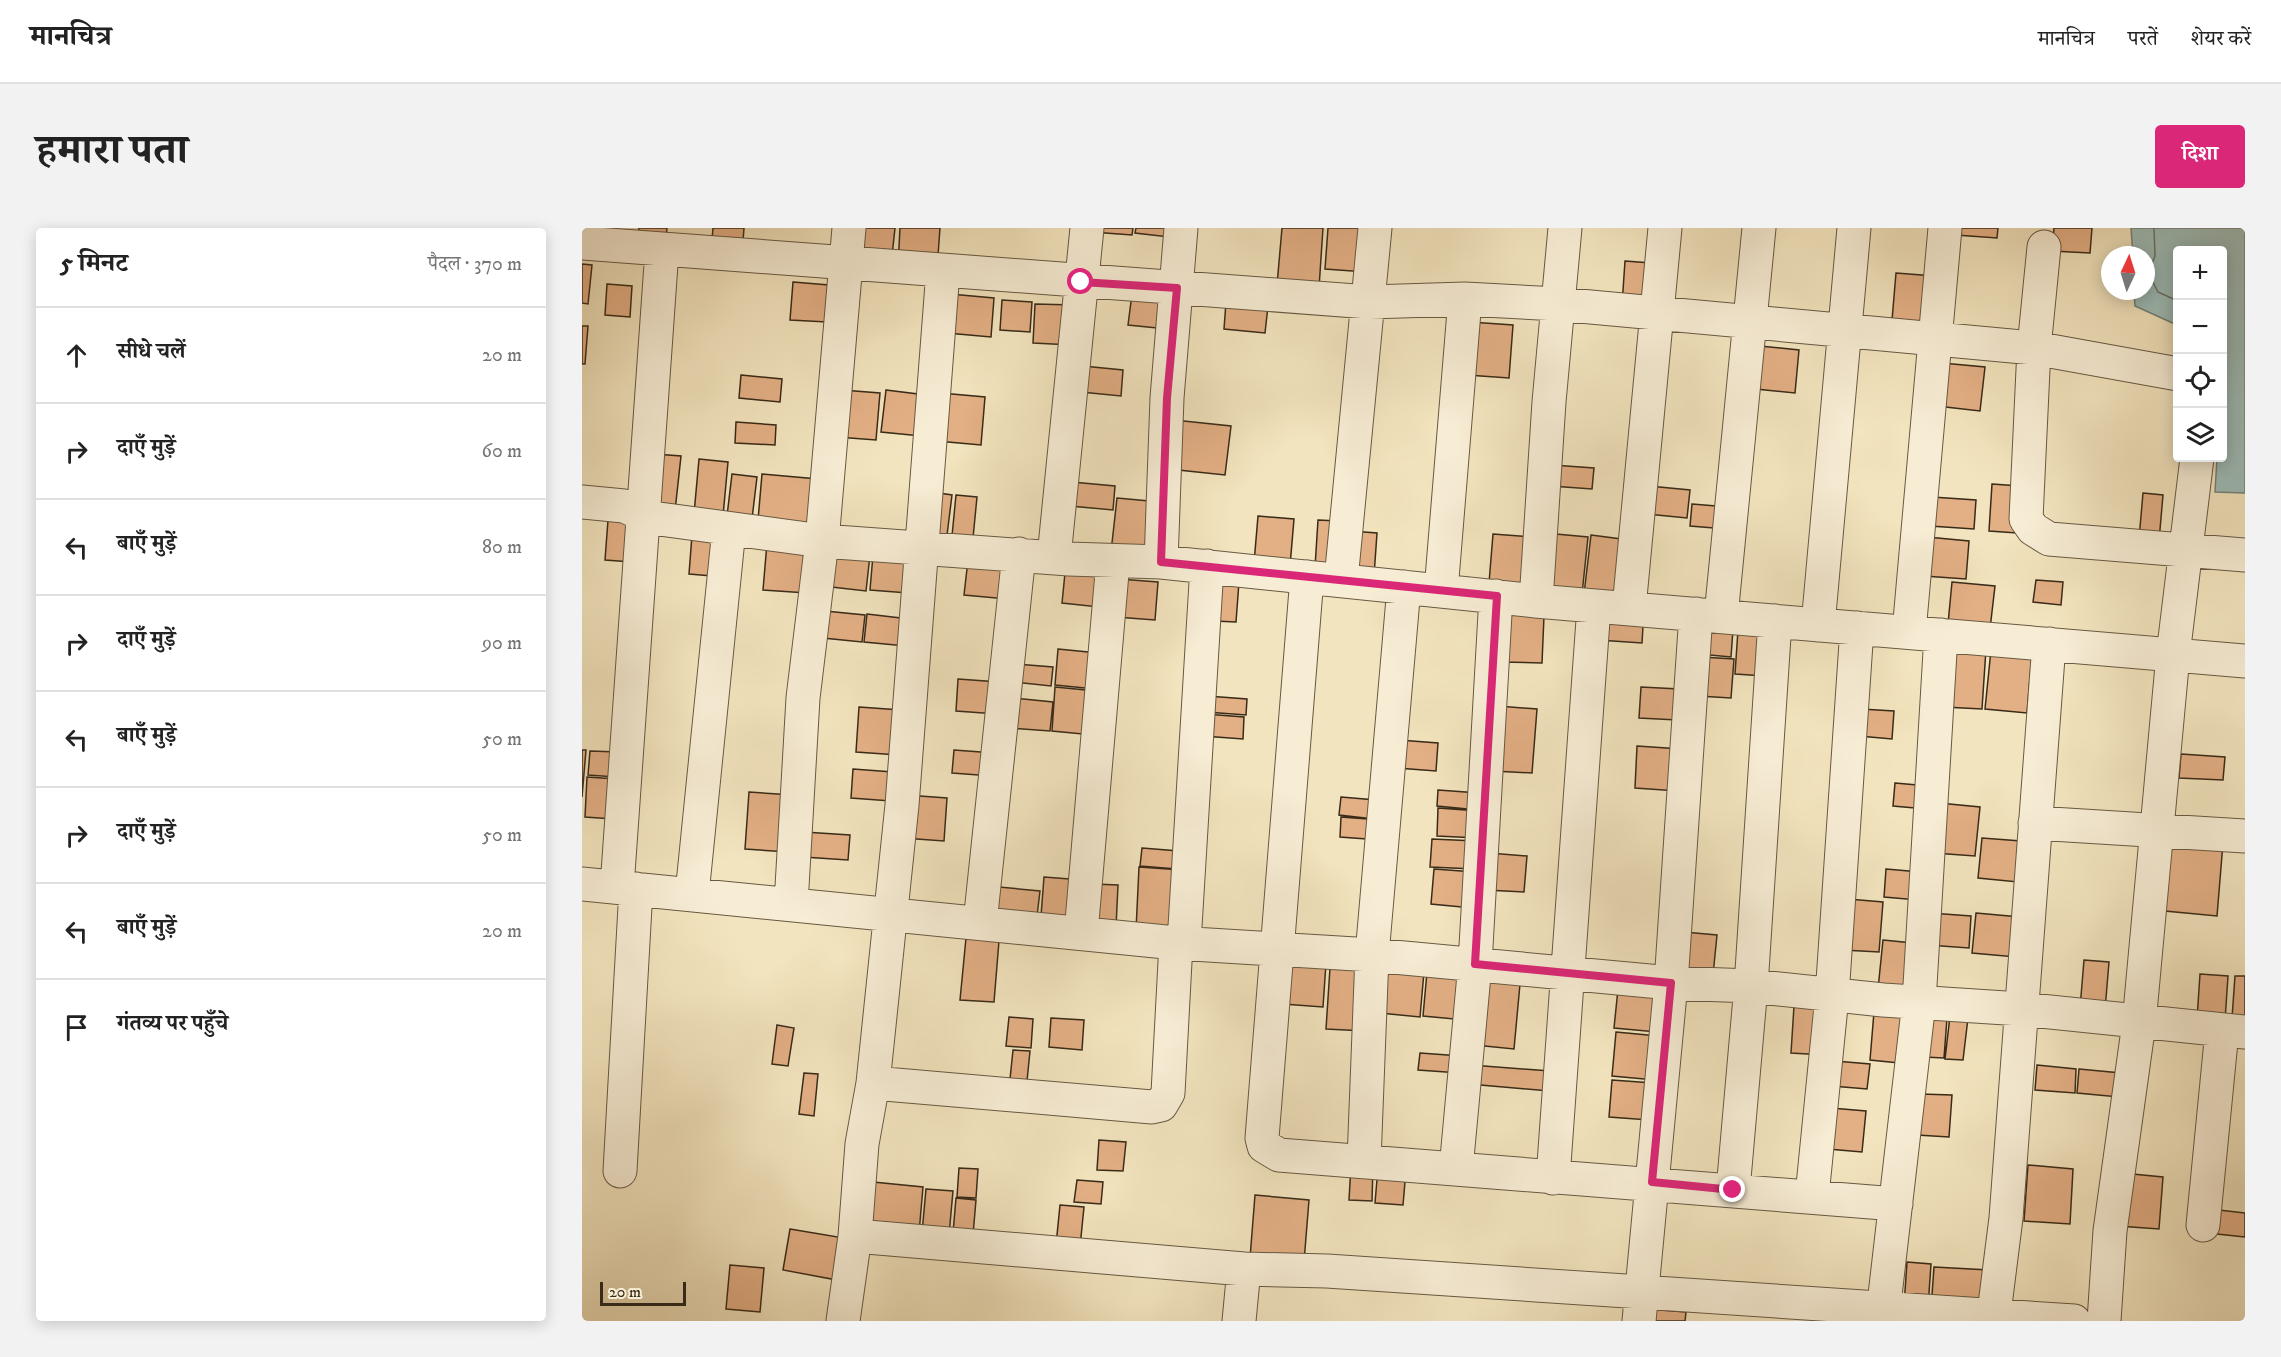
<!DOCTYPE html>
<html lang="hi">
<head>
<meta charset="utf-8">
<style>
	body { margin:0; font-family:"IM FELL DW Pica","Noto Serif Devanagari",serif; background:#f2f2f2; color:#222 }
	.controls { position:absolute; right:18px; top:18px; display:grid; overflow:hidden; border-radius:6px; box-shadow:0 3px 15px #0003 }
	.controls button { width:54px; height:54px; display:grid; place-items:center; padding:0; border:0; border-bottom:2px solid #e0e0e0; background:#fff; color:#222; font:30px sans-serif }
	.compass { position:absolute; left:1519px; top:18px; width:54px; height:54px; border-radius:50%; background:#fff; box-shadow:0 3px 15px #0003; rotate:4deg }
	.scale { position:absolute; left:18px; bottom:15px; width:86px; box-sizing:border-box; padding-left:6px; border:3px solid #392b18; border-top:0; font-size:16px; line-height:21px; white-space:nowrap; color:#392b18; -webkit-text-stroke:4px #f7edd5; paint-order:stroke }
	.stop { position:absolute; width:18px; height:18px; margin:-14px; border:4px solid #db2777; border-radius:50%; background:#fff }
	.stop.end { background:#db2777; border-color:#fff; box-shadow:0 2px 6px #0008 }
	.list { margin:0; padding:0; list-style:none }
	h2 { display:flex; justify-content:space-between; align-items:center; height:78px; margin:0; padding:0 24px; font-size:26px }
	h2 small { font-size:20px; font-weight:400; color:#767676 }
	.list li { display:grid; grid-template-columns:39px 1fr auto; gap:18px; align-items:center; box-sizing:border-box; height:96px; padding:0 24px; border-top:2px solid #e0e0e0 }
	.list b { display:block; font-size:22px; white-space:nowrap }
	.list em { font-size:20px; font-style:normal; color:#767676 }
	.icon { flex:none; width:33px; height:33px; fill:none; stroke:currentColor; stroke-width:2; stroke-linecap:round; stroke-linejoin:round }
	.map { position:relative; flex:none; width:1663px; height:1093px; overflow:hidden; border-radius:6px }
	header { display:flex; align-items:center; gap:36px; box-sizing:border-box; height:84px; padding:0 30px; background:#fff; border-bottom:2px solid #e0e0e0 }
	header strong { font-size:28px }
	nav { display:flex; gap:33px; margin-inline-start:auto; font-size:21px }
	.intro { display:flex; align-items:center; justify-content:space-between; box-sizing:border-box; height:144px; padding:0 36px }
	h1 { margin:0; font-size:42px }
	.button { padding:15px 27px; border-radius:6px; background:#db2777; color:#fff; font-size:21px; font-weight:700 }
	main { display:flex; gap:36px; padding:0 36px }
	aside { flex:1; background:#fff; border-radius:6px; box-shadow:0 3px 15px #0003 }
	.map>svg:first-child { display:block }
	.water { fill:#9dbdb9; stroke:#758379; stroke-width:1.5 }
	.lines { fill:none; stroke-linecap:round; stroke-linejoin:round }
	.shore { stroke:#6b7468; stroke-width:1.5 }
	.building { fill:#e3af85; stroke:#392b18; stroke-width:1.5 }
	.minor-casing { stroke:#675942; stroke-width:35 }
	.minor { stroke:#f7edd5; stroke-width:33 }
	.route { stroke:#db2777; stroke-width:8 }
</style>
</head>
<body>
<header>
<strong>मानचित्र</strong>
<nav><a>मानचित्र</a><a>परतें</a><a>शेयर करें</a></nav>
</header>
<div class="intro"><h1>हमारा पता</h1><a class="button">दिशा</a></div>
<main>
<aside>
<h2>5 मिनट<small>पैदल · 370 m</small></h2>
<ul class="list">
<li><svg class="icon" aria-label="ahead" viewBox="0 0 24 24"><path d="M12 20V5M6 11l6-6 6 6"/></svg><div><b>सीधे चलें</b></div><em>20 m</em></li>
<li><svg class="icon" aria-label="right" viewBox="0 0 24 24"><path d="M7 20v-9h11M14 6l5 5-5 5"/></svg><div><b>दाएँ मुड़ें</b></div><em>60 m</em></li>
<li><svg class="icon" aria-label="left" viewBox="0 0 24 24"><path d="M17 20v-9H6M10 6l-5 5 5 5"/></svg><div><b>बाएँ मुड़ें</b></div><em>80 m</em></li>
<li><svg class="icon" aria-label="right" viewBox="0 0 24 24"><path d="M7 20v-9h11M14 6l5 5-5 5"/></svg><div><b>दाएँ मुड़ें</b></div><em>90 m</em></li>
<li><svg class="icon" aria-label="left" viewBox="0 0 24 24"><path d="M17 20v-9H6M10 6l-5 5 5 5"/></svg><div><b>बाएँ मुड़ें</b></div><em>50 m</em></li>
<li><svg class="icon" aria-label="right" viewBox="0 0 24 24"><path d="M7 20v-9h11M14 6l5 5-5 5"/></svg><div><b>दाएँ मुड़ें</b></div><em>50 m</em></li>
<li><svg class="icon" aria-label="left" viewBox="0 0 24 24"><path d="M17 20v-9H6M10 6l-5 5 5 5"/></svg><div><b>बाएँ मुड़ें</b></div><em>20 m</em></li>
<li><svg class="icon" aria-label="arrive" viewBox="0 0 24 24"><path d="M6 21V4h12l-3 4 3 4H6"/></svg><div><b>गंतव्य पर पहुँचे</b></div></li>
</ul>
</aside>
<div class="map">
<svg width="1663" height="1093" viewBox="0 0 1663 1093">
	<rect width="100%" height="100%" fill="#f2e4be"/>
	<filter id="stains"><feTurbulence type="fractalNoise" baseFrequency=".00333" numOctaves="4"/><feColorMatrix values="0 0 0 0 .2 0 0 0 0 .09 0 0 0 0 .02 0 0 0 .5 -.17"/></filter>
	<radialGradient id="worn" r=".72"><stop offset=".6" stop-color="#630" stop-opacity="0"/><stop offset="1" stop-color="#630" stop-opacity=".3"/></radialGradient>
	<path class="water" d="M1549,0H1663V265L1633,264L1635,230H1640V22H1596L1595,97L1553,78L1552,63H1564V27H1551Z"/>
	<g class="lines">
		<path class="shore" d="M1572,0L1573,28L1566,45L1576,64L1596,73"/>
	</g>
	<path class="building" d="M57,0H85L83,17L55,14Z
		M131,0H162L160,26L129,23Z
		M274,0H313L309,37L270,33Z
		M318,0H358L355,41L316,38Z
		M511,0H551L550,7L510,4Z
		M554,0H588L587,9L553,5Z
		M700,0H741L737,60L695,57Z
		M746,0H787L784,44L743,41Z
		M1375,0H1416L1415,10L1374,7Z
		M1472,0H1510L1508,25L1470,23Z
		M1043,33L1069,35L1066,79L1040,77Z
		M0,36L10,37L6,76L0,75Z
		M1314,45L1352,48L1348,108L1309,104Z
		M211,54L247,57L245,94L208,92Z
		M25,56L50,58L48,89L23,87Z
		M368,66L412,70L409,109L365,105Z
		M550,66L589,71L585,101L546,97Z
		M420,72L450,74L448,104L418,102Z
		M644,74L686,78L683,105L642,101Z
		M453,76L492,77L490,117L451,115Z
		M888,94L931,97L927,150L885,147Z
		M0,98H6L3,136H0Z
		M1178,118L1217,122L1213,165L1174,161Z
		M1360,135L1403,139L1398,183L1355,178Z
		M501,138L541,142L539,168L499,164Z
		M159,147L200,151L198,174L157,170Z
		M260,162L298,165L294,212L255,209Z
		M304,162L344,167L339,208L299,204Z
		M359,165L403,169L399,217L355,213Z
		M592,192L649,198L643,247L587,241Z
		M154,194L194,197L193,217L153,215Z
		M73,226L99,228L93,283L67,280Z
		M117,231L146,234L141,288L112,286Z
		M970,237L1012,240L1010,261L969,258Z
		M150,246L175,249L170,291L145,288Z
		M180,246L236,251L232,297L176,292Z
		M490,254L533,258L531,282L488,278Z
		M1410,256L1438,258L1435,305L1407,303Z
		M1067,258L1108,262L1105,290L1065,286Z
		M350,264L370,267L365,307L345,305Z
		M1561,265L1581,267L1577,313L1557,311Z
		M374,267L395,269L391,310L370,308Z
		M1350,269L1394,272L1392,301L1348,298Z
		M535,270L578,274L573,328L529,324Z
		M1110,276L1146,279L1144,301L1108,298Z
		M676,288L712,291L708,338L672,335Z
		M26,292L53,294L50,334L23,332Z
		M736,292L756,293L753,341L733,339Z
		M769,303L795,305L792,348L766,347Z
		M963,305L1006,309L1000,366L958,362Z
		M911,306L952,309L949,358L907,355Z
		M110,307L132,309L130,348L107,346Z
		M1009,307L1047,312L1040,371L1002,366Z
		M1345,309L1387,313L1384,351L1342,348Z
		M185,315L228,318L225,365L181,362Z
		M245,323L288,327L284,363L241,358Z
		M291,327L329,330L326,365L288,362Z
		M386,332L428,337L425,371L382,367Z
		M483,345L520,349L517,379L480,375Z
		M537,351L576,354L573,392L534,389Z
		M635,352L657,354L654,394L632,393Z
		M1454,352L1481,354L1479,377L1451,374Z
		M1370,354L1413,358L1408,401L1366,396Z
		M243,383L283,387L280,414L241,410Z
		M285,386L327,391L324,418L282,414Z
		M921,386L962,388L960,435L919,434Z
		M1017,395L1061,398L1060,415L1016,412Z
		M1120,399L1151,401L1149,429L1117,426Z
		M1156,402L1186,404L1183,448L1153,446Z
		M1367,418L1404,421L1400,481L1362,479Z
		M476,421L516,425L513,461L473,457Z
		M1409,422L1450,426L1445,485L1403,481Z
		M1119,429L1152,431L1149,470L1116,468Z
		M433,436L471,439L469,458L431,454Z
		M376,451L417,454L415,486L374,483Z
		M473,459L514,463L511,507L470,503Z
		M1059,459L1097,461L1095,492L1057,490Z
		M625,468L665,471L664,487L624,484Z
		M432,470L471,474L468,503L429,500Z
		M916,478L955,481L950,545L911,543Z
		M277,479L319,482L316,527L274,524Z
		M1279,481L1312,483L1310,511L1277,508Z
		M623,486L662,489L661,511L621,508Z
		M817,512L856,515L854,543L815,540Z
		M1055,518L1099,521L1096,563L1053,560Z
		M0,522H4L0,569Z
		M372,522L412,525L410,548L370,545Z
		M8,523L36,524L34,549L6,547Z
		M1599,526L1643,529L1641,552L1597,550Z
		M271,541L311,544L309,573L269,570Z
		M5,549L34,551L31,591L3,589Z
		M1313,555L1346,558L1344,581L1311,578Z
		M856,562L897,565L896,582L855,578Z
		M167,564L211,567L206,624L163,621Z
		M324,567L365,570L362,613L321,610Z
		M759,569L794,572L792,591L757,587Z
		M1357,575L1398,579L1393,628L1352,625Z
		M856,580L897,583L896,610L855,608Z
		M759,589L799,592L798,612L758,609Z
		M222,604L268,607L266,632L221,629Z
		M1400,610L1439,613L1436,654L1396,650Z
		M1590,610L1641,615L1635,688L1583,683Z
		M850,611L894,613L892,641L848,639Z
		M560,620L597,623L595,641L558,638Z
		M907,625L945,628L942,664L904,662Z
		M557,639L600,642L596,704L554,702Z
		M852,641L893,644L890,680L849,676Z
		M1304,641L1338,644L1336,672L1302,669Z
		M462,649L500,652L497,691L459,688Z
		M512,656L536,657L534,699L510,697Z
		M417,659L458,663L455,688L415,684Z
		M1266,671L1301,674L1297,724L1261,722Z
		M1348,685L1389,688L1387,720L1346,717Z
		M1394,685L1438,689L1434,729L1390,725Z
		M1102,704L1135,707L1131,747L1099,745Z
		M384,710L417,713L412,774L378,772Z
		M1301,712L1331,715L1327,764L1296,761Z
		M704,732L744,735L741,779L701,776Z
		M1502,732L1527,734L1523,782L1498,780Z
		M748,740L786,742L783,803L744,801Z
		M802,740L842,744L838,789L798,785Z
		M845,744L886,748L883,792L841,788Z
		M1618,746L1646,748L1643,793L1615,791Z
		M1653,748H1663V791L1650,790Z
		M899,752L938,756L932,821L893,817Z
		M1036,761L1079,765L1075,804L1032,800Z
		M1212,778L1245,781L1242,827L1209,825Z
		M1292,784L1331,787L1327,836L1288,832Z
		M1345,788L1365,790L1362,830L1342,829Z
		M1368,788L1386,790L1381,832L1363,831Z
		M427,789L451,791L449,820L424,818Z
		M469,790L502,792L500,822L467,819Z
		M195,797L212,800L206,838L190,836Z
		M1034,804L1076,808L1073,852L1030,848Z
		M431,822L448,823L444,863L427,861Z
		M838,825L879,828L878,845L836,842Z
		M1253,833L1288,836L1285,861L1250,858Z
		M889,837L968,843L967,863L887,856Z
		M1455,837L1494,841L1493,865L1453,862Z
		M1497,841L1539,845L1537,869L1495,865Z
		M222,845L236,846L232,888L217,886Z
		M1030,852L1071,855L1067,892L1027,889Z
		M1338,866L1370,867L1367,909L1335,907Z
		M1249,880L1284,883L1280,924L1246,921Z
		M517,912L544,914L541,943L515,942Z
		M769,937L791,938L790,973L767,972Z
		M1446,937L1491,941L1488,996L1442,993Z
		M377,940L396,941L394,970L375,969Z
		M796,940L824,942L821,977L793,975Z
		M1540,945L1581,949L1577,1001L1536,998Z
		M495,952L521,954L519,976L492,974Z
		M291,954L341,959L337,1005L286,1001Z
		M344,961L371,963L367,1007L340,1005Z
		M673,967L727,972L722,1034L668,1030Z
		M374,970L394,972L391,1007L371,1005Z
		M478,977L502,979L498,1019L474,1017Z
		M1637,982L1663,985V1009L1635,1006Z
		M208,1001L262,1010L255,1052L201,1042Z
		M1325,1034L1349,1036L1346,1079L1322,1078Z
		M148,1037L182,1040L178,1084L144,1081Z
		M1352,1039L1407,1042L1404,1084L1349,1081Z
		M1066,1081L1104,1084L1103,1093H1065Z"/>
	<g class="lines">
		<g class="minor-casing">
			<path id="minor" d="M0,15L787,74L883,71L976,76L1452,120L1596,146
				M1462,19L1452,120L1444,291L1451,301L1467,311L1663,327
				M0,274L42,278L70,290L240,313L487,331L579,334L954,373L1663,433
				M472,329L505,0
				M579,334L585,170L599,0
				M725,349L680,910L682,918L697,927L1314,976
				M759,352L793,0
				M859,363L883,71
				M954,373L967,174L983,0
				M1047,380L1083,0
				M1139,388L1177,0
				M1236,397L1272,0
				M1327,404L1363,0
				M1453,595L1663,608
				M0,656L594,715L790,727L1089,755L1169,758L1301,772L1439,781L1663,804
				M35,659L80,22
				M110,666L147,301
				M209,676L221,470L240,313L267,0
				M398,695L437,326
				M499,705L531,333
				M602,715L625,338
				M291,855L570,879L579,877L586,865L594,715
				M782,933L790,727L822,359
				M874,941L893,736L914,368
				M38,943L54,661
				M971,950L1012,378
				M1151,962L1169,758L1193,393
				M1230,968L1250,768L1275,400
				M1621,997L1640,803
				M273,1008L662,1041L745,1043L1492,1093
				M261,1093L273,1008L280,916L291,855L320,577L361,43
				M657,1093L662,1041
				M1057,1093L1089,755L1114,386
				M1300,1093L1337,774L1359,407
				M1411,1093L1424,990L1467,416
				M1522,1093L1528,1003L1557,795L1591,427L1615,230"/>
		</g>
		<use href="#minor" class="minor"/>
	</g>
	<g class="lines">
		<path class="route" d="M499,54L595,60L585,170L579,334L915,368L893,736L1089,755L1070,954L1151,962"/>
	</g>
	<rect width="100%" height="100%" filter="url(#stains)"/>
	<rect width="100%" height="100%" fill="url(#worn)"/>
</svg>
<div class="controls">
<button>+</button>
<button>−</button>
<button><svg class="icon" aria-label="locate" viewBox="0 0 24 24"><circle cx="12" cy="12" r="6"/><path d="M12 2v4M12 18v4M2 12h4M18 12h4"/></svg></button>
<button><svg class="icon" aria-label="layers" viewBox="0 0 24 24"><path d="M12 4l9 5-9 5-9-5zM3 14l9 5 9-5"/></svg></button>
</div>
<svg class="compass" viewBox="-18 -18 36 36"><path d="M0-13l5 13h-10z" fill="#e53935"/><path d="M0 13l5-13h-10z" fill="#767676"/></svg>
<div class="scale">20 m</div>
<div class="stop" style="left:499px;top:54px"></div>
<div class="stop end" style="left:1151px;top:962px"></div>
</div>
</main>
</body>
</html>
